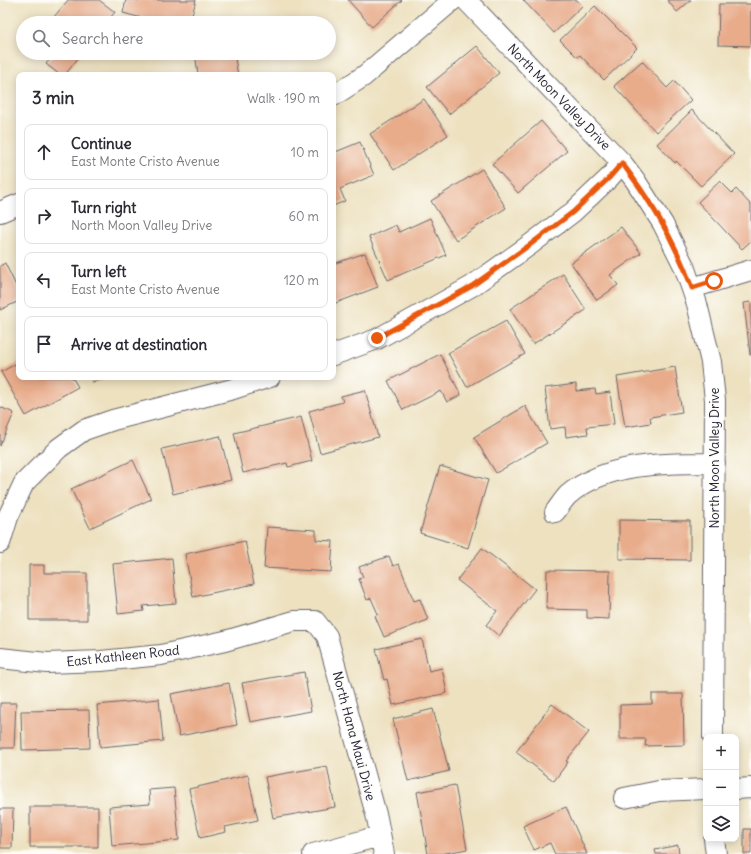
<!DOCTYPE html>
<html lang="en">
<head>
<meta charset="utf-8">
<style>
	body { margin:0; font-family:Delius,sans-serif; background:#f2f2f3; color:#2b2b33 }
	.controls { position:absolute; right:12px; bottom:12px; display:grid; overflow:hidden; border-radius:8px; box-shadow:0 2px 10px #0003 }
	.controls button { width:36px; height:36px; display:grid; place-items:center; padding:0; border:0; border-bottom:1px solid #e1e1e2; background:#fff; color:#2b2b33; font:20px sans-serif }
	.stop { position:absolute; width:12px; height:12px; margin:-9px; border:3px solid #ea580c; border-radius:50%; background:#fff }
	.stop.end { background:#ea580c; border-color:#fff; box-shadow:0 1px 4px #0008 }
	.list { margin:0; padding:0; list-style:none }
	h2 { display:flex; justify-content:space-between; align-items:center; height:52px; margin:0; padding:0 16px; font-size:17px }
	h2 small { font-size:13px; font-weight:400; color:#7c7c81 }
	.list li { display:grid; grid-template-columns:26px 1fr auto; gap:12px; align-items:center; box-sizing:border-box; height:56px; margin:0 8px 8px; padding:0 8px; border:1px solid #e1e1e2; border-radius:8px }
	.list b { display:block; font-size:15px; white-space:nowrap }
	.list p { margin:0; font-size:13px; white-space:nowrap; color:#7c7c81 }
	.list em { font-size:13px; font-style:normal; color:#7c7c81 }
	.icon { flex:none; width:22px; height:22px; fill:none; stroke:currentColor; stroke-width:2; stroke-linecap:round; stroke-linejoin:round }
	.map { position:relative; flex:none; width:751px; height:854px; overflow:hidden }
	.search { position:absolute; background:#fff; box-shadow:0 2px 10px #0003; left:16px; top:16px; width:320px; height:44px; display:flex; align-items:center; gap:10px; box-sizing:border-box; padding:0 14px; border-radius:22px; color:#7c7c81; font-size:15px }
	.panel { position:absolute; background:#fff; box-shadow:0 2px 10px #0003; left:16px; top:72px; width:320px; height:308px; border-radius:8px }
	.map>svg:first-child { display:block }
	.building { fill:#e8ac8b }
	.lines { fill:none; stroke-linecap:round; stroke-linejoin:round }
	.street-casing { stroke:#69656a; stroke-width:22 }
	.street { stroke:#fff; stroke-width:20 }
	.route { stroke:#ea580c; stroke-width:5 }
	.labels { text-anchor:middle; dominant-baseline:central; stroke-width:3; stroke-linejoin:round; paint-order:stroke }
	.street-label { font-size:13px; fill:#22223b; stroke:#fdfcf7 }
</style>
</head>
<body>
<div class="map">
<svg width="751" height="854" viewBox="0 0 751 854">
	<rect width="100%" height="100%" fill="#fdfcf7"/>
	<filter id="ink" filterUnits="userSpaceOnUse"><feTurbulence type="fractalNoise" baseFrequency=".025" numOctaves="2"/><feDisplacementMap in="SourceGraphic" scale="8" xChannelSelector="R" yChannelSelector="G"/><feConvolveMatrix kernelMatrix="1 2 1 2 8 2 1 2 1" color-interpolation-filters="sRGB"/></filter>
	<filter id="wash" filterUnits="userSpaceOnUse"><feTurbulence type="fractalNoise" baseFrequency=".012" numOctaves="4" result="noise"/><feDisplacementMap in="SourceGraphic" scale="16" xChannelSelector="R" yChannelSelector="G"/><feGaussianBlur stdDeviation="0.9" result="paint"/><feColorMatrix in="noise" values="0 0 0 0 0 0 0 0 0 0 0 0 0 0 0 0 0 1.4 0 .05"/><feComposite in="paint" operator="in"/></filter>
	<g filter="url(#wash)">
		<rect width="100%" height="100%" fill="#ede1c0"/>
		<g id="blocks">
			<path class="building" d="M68,0H99L115,12L106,23H49Z
				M126,0H196L190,23H160L123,13Z
				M348,0H402L372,27Z
				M523,0H577L582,6L554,33Z
				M667,0H691L677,12Z
				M719,4H751V46L718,45Z
				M595,6L637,48L604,80L580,55L577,57L560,40Z
				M477,46L499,73L449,114L427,87Z
				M55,53H82L65,75H60L46,64Z
				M195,53H234L238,75H198Z
				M642,61L667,88L674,81L691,100L656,132L614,86Z
				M424,99L448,135L394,170L370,134Z
				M692,110L734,154L701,186L676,161L675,163L657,144Z
				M541,121L567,151L518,193L492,164Z
				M360,142L374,175L340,189L345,201L333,206V153Z
				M482,169L506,208L456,240L431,201Z
				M720,181L732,193L736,189L751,205V241L742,249L698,202Z
				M430,218L446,255L388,280L369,237L396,225L399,232Z
				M621,227L641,253L610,275L618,285L597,300L571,263Z
				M365,253L378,287L333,304V264Z
				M5,263L19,292V301L0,310V266Z
				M563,274L586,310L533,344L510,309Z
				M751,302V355H750L744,303Z
				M506,321L525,354L467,387L448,353Z
				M440,354L461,395L447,402L441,391L403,410L388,381Z
				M19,362V377H72L78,387L26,416L1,372Z
				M675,367L682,412L650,417L651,423L625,427L617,377Z
				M90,377H109V378L92,382Z
				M576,384V391L595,389L596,394L610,392L614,424L587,427L588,434L566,437L565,427L550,429L545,388Z
				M365,390L378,437L320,453L309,411L343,402L341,396Z
				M525,406L547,443L496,473L474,437Z
				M0,407L14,413L0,446Z
				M301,417L312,461L288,467L287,463L243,473L234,433Z
				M220,436L231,480L173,494L162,449Z
				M133,460L151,499L90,528L71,489Z
				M440,466L488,480L468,548L420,533Z
				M619,520L690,521V560L619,559Z
				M267,527L316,530V540L333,541L331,572L264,568Z
				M245,541L254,584L193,597L185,554Z
				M482,548L535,589L499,636L486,625L497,611L457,580Z
				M389,556L393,566L399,564L414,601L420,599L428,620L384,637L375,616L378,614L371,598L367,600L359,579L363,577L359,567Z
				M172,558L176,603L143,606L144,611L118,614L113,564Z
				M29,565H44V573H87V620H29Z
				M547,570L610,571L609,619L587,618V610L546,609Z
				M422,639L429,671L442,668L447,693L393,705L387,679L384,680L376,649Z
				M304,672L311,711L250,722L242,683Z
				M229,683L237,725L179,736L171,694Z
				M652,694H683L684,745L645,746L646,739H620V705L652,704Z
				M159,699L163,741L100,747L97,705Z
				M0,703H16L14,748H0Z
				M552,704L589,732L566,761L568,762L554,781L516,752Z
				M433,709L449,771L408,781L393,719Z
				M89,710L90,748L22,750L21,711Z
				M327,766L335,807L273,818L265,777Z
				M248,775L258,820L225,827L226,832L200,838L189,789Z
				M455,785L467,849L441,854H428L417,792Z
				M174,788L179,840L112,846L109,807L150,804L149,790Z
				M30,807H98V847H30Z
				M566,807L587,854H555L550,843L534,850L523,826Z
				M0,809H13L12,848H0Z
				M744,829H751V854H744Z
				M678,845L679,854H656L655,850Z"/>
		</g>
	</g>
	<g filter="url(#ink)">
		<use href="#blocks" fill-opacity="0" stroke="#69656a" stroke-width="1"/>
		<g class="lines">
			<g class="street-casing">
				<path id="street" d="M466,0L622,163L635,180L663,224L684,266L697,304L711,362L715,400L713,737
					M333,96L364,76L453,0
					M0,212L19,204
					M692,288L751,270
					M333,355L377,339L472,286L531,244L573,212L609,178L622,163
					M555,512C559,507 563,500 568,495C607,462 666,463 715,463
					M0,543L8,517L24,483L59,448L84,430L113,420L233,389L270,377
					M0,658L47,663L101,661L161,655L225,641L294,621H315L327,636L377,818L384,854
					M736,789L751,788
					M624,798L659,791L706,789
					M714,839L716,854
					M313,854L380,836"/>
			</g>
			<use href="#street" class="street"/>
		</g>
	</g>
	<g class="lines" filter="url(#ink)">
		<path class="route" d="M377,338L472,286L531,244L573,212L609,178L622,163C651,201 676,243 692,288L714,281"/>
	</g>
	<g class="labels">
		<g class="street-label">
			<text transform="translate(559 97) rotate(46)">North Moon Valley Drive</text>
			<text transform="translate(714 458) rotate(-90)">North Moon Valley Drive</text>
			<text transform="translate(123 656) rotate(-6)">East Kathleen Road</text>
			<text transform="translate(354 736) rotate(75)">North Hana Maui Drive</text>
		</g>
	</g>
</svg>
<div class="controls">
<button>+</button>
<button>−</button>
<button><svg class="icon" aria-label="layers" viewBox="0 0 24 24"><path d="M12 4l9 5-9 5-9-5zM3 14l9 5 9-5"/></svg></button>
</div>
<div class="stop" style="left:714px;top:281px"></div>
<div class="stop end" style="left:377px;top:338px"></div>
<div class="search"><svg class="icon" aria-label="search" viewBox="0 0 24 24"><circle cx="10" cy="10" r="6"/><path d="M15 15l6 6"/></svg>Search here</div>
<section class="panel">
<h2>3 min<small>Walk · 190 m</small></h2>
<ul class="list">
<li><svg class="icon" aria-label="ahead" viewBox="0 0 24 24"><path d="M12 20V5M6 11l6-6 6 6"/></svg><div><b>Continue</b><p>East Monte Cristo Avenue</p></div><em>10 m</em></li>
<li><svg class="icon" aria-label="right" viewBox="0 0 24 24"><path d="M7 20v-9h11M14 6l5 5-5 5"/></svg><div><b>Turn right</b><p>North Moon Valley Drive</p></div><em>60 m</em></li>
<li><svg class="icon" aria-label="left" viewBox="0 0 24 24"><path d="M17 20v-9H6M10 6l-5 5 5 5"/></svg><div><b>Turn left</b><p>East Monte Cristo Avenue</p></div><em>120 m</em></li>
<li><svg class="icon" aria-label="arrive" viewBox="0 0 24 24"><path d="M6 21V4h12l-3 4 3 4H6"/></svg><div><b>Arrive at destination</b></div></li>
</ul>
</section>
</div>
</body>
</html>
